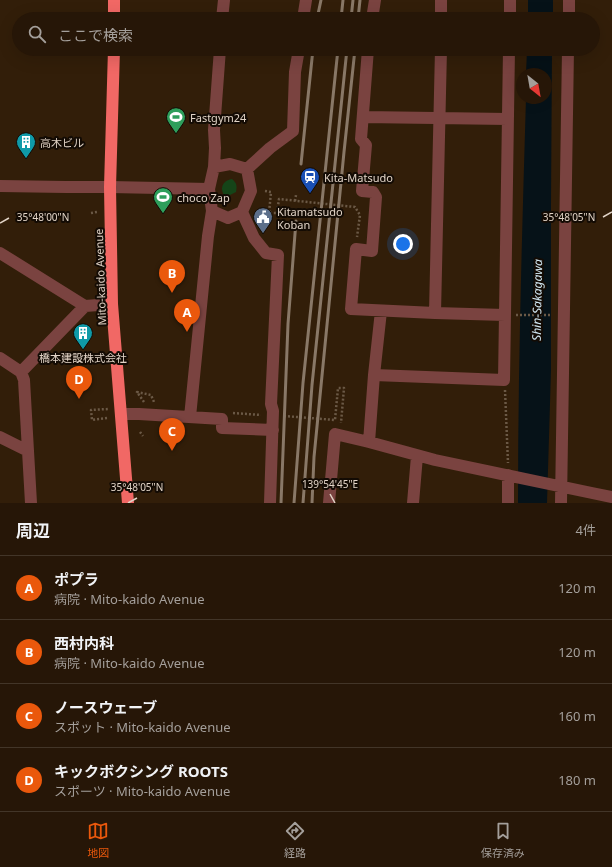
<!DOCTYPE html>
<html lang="ja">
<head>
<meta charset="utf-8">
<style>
	body { margin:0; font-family:"Noto Sans","Noto Sans JP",sans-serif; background:#2e1f11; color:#f1f3f6 }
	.compass { position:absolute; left:516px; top:68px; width:36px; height:36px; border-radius:50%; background:#261607; box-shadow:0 4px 16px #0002; rotate:149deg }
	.you { position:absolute; left:403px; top:244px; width:14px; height:14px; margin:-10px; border:3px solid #fff; border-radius:50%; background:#1a73e8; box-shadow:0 0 0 6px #1a73e833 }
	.badge { display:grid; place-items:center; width:26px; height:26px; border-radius:50%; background:#ea580c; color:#fff; font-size:13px; font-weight:700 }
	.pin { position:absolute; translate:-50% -33px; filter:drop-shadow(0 1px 2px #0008) }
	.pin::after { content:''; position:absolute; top:21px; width:14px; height:12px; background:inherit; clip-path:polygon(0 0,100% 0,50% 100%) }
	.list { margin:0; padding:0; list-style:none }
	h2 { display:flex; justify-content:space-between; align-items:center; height:52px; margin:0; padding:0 16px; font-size:17px }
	h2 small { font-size:13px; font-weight:400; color:#a49f9b }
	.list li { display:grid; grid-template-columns:26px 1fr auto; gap:12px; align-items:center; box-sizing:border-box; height:64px; padding:0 16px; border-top:1px solid #423528 }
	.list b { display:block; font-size:15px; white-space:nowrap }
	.list p { margin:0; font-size:13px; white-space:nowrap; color:#a49f9b }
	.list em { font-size:13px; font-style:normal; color:#a49f9b }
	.icon { flex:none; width:22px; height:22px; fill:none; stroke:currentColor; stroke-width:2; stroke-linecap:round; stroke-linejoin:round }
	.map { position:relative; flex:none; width:612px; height:503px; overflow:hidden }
	.search { position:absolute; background:#261607; box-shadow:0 4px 16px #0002; left:12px; right:12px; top:12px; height:44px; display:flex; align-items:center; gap:10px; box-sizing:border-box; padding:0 14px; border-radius:22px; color:#a49f9b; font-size:15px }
	.sheet { height:308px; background:#261607 }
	nav { display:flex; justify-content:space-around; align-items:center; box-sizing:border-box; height:56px; border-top:1px solid #423528; background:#261607; font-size:11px; color:#a49f9b }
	nav a { display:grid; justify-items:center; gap:2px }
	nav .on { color:#ea580c }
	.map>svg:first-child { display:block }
	.green { fill:#154418 }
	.water { fill:#061218 }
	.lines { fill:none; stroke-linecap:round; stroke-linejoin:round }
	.path { stroke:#6b5946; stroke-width:2.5; stroke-dasharray:2 2; stroke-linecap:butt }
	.minor { stroke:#7a4340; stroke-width:12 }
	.highway { stroke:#f16865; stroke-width:12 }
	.rail { stroke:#897867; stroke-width:3 }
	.ticks { fill:none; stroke:#e1d3c6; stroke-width:1.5 }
	.labels { text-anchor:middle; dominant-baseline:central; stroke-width:4; stroke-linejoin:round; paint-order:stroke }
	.poi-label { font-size:11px; fill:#e1d3c6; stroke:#130b04; text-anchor:start }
	.street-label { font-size:11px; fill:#e1d3c6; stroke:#130b04 }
	.water-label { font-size:12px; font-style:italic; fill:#d0e6f1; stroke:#130b04 }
	.ticks-label { font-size:10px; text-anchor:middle; fill:#e1d3c6; stroke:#130b04; stroke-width:4; stroke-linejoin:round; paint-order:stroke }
</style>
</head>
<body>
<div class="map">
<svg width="612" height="503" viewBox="0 0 612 503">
	<rect width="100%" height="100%" fill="#321e09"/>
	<path class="green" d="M232,179C237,183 237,186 236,192L228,196L224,195C219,187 224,180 232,179Z"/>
	<path class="water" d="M528,0H553V19H528Z
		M527,49H552L551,203V370L547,503H518C518,368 522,233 526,98H546V74H526Z"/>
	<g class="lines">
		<path class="path" d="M265,191L271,192L269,213H277L279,199L355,207L360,215L357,237
			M295,201L296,195
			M91,213L97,212
			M516,315H551
			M505,390L508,463
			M144,402L137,392L151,395L154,402
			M233,413L261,415
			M284,416L335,420L338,388H344L341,423
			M107,418L92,420L91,410L108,409
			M140,432L143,436"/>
		<path class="minor" d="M222,19L224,0
			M303,19L306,0
			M372,19L375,0
			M441,19V0
			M510,19V0
			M569,19V0
			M368,49L361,139L366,145L362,191L373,192L376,197L372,251L356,249L351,309L435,313L505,315
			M363,117L508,119
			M214,167L230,164L247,169L251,191L242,212L228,218L212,211L209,189L214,167L215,148L214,130L220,49
			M247,169L270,148L293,131L295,72L299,49
			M0,186L66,187H110L209,189
			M242,212L254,238L266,253L278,255L271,404L273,411L270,503
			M0,253L85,306L21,372
			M85,306L112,304
			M435,313L441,49
			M0,358L21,372L24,380L28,451
			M374,375L504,380L509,49
			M122,414H139L222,419V428L273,430
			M190,417L208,236L212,211
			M0,437L28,451L31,503
			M369,442L374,375L381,311
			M329,503L335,434L369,442L435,460L592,493L612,497
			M413,503L417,456
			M508,503V475
			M561,503L568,49"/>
		<path class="highway" d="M114,19V0
			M114,49L110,187L112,304L128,503"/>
		<path class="rail" d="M317,19L321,0
			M341,19L343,0
			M351,19L353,0
			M358,19L360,0
			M301,164L313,49
			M281,503L288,324L296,221
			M294,503L303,383L338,49
			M303,503L312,385L347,49
			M312,503L314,457L344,152L355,49"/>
	</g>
	<path class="ticks" d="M603,217L612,212M0,223L9,218M330,494L335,503M128,503L137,498"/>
	<defs>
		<g id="stadium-pin" transform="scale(1)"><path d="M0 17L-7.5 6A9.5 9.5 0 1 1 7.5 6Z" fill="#2e9e5b" stroke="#130b04"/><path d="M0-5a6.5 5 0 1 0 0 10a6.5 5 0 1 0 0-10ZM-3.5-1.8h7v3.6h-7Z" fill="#fff"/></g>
		<g id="building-pin" transform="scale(1)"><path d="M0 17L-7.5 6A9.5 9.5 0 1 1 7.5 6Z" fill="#0f9aa8" stroke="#130b04"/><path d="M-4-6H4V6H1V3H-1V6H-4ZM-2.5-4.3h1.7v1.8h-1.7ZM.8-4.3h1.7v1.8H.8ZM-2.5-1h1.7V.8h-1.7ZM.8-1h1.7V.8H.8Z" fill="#fff"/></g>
		<g id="station-pin" transform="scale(1)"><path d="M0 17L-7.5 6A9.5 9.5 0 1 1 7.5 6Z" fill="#1a4fb4" stroke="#130b04"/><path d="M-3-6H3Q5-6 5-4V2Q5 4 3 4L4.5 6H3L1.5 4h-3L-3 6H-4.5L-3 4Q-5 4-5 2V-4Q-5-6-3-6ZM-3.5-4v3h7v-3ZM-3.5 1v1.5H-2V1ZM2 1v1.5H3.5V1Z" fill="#fff"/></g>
		<g id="civic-pin" transform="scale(1)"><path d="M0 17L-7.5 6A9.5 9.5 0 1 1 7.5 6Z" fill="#5c6f8a" stroke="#130b04"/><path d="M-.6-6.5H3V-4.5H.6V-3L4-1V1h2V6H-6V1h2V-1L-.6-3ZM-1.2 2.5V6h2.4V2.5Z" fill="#fff"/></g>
	</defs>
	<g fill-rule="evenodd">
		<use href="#stadium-pin" x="176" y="117"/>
		<use href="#building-pin" x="26" y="142"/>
		<use href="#station-pin" x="310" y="177"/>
		<use href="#stadium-pin" x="163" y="197"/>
		<use href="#civic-pin" x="263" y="217"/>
		<use href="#building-pin" x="83" y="333"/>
	</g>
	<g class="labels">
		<g class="poi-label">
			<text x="190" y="117">Fastgym24</text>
			<text x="40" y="142">高木ビル</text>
			<text x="324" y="177">Kita-Matsudo</text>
			<text x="177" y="197">choco Zap</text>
			<text x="277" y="211">Kitamatsudo<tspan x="277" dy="13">Koban</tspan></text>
			<text x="83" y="357" text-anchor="middle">橋本建設株式会社</text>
		</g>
		<g class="street-label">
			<text transform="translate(100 277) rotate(-92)">Mito-kaido Avenue</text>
		</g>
		<g class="water-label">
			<text transform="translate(537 300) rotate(-89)">Shin-Sakagawa</text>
		</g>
	</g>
	<g class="ticks-label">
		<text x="569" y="221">35°48'05"N</text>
		<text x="43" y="221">35°48'00"N</text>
		<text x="330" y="488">139°54'45"E</text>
		<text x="137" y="491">35°48'05"N</text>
	</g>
</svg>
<svg class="compass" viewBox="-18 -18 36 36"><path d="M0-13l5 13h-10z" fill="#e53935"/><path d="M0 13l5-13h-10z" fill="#a49f9b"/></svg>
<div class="you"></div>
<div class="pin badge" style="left:187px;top:332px">A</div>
<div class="pin badge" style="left:172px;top:293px">B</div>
<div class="pin badge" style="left:172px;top:451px">C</div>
<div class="pin badge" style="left:79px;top:399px">D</div>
<div class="search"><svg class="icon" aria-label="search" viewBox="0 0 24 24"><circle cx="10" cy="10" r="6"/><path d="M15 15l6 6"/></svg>ここで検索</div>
</div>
<section class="sheet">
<h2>周辺<small>4件</small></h2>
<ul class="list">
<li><span class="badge">A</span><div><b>ポプラ</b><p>病院 · Mito-kaido Avenue</p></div><em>120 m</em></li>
<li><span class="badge">B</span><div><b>西村内科</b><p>病院 · Mito-kaido Avenue</p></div><em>120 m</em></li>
<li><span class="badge">C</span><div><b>ノースウェーブ</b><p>スポット · Mito-kaido Avenue</p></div><em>160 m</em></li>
<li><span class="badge">D</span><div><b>キックボクシング ROOTS</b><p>スポーツ · Mito-kaido Avenue</p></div><em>180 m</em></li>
</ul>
</section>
<nav>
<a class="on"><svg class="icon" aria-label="map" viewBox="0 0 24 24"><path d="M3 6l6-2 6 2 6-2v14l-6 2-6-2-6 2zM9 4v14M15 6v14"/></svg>地図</a>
<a><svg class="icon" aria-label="directions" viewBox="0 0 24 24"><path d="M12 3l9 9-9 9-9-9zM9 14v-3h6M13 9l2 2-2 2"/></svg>経路</a>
<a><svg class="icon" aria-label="saved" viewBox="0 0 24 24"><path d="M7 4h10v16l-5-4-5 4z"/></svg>保存済み</a>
</nav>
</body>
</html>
